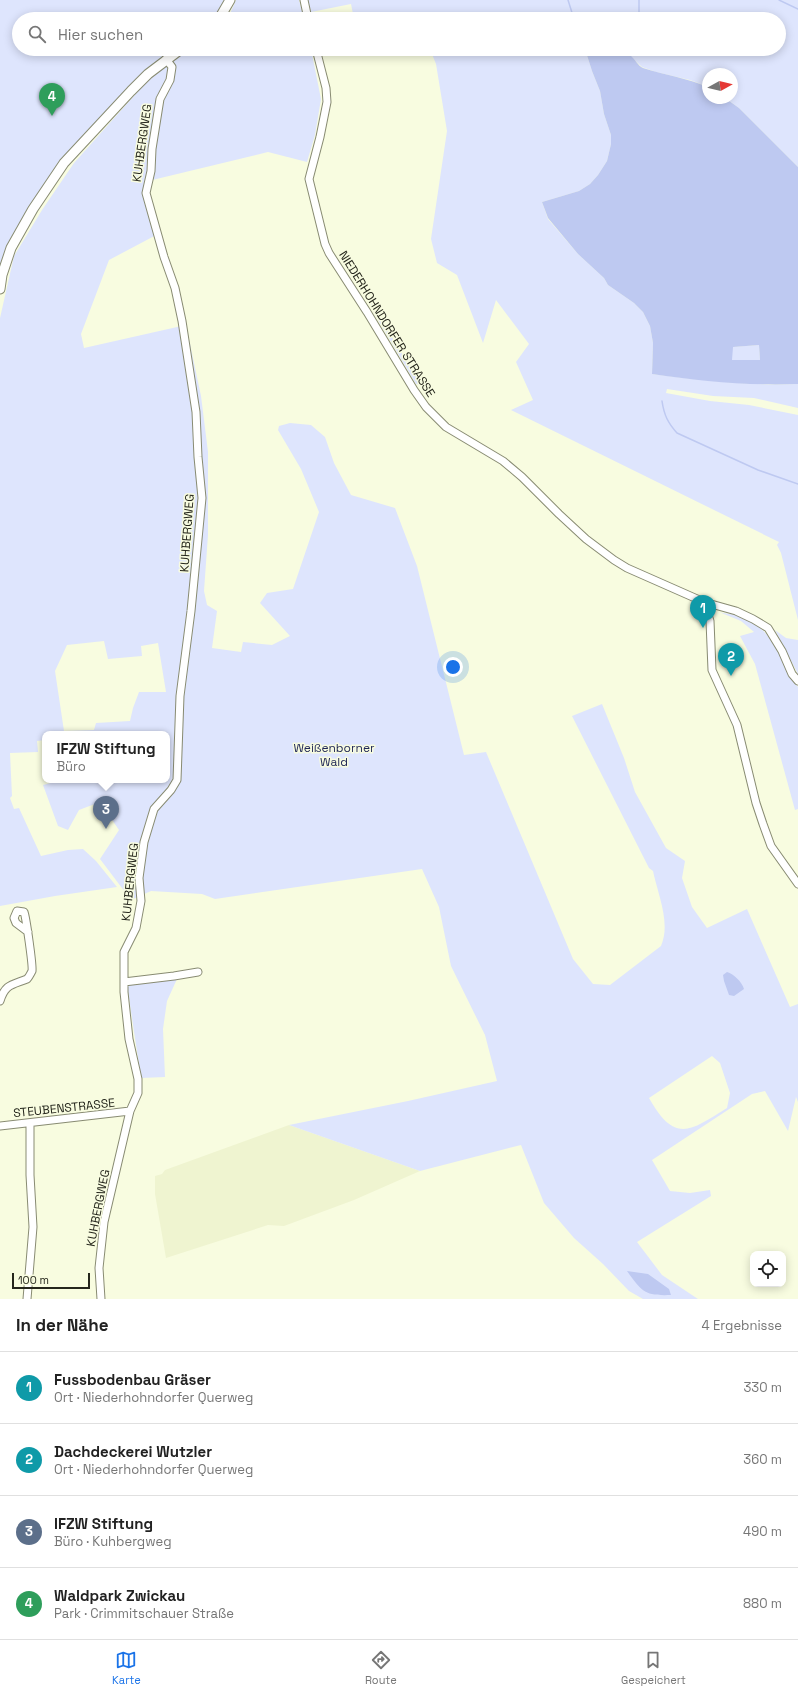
<!DOCTYPE html>
<html lang="de">
<head>
<meta charset="utf-8">
<style>
	body { margin:0; font-family:"Space Grotesk",sans-serif; background:#f6f6f6; color:#222 }
	.controls { position:absolute; right:12px; bottom:12px; display:grid; overflow:hidden; border-radius:8px; box-shadow:0 2px 10px #0003 }
	.controls button { width:36px; height:36px; display:grid; place-items:center; padding:0; border:0; border-bottom:1px solid #e0e0e0; background:#fff; color:#222; font:20px sans-serif }
	.compass { position:absolute; left:702px; top:68px; width:36px; height:36px; border-radius:50%; background:#fff; box-shadow:0 2px 10px #0003; rotate:82deg }
	.scale { position:absolute; left:12px; bottom:10px; width:78px; box-sizing:border-box; padding-left:4px; border:2px solid #25261c; border-top:0; font-size:11px; line-height:14px; white-space:nowrap; color:#25261c; -webkit-text-stroke:3px #f8fce0; paint-order:stroke }
	.you { position:absolute; left:453px; top:667px; width:14px; height:14px; margin:-10px; border:3px solid #fff; border-radius:50%; background:#1a73e8; box-shadow:0 0 0 6px #1a73e833 }
	.badge { display:grid; place-items:center; width:26px; height:26px; border-radius:50%; background:#1a73e8; color:#fff; font-size:13px; font-weight:700 }
	.pin { position:absolute; translate:-50% -33px; filter:drop-shadow(0 1px 2px #0008) }
	.pin::after { content:''; position:absolute; top:21px; width:14px; height:12px; background:inherit; clip-path:polygon(0 0,100% 0,50% 100%) }
	.popup { position:absolute; left:42px; top:731px; width:128px; height:52px; box-sizing:border-box; display:grid; place-content:center; border-radius:8px; background:#fff; filter:drop-shadow(0 1px 3px #0005); font-size:13px; white-space:nowrap; color:#767676 }
	.popup b { font-size:15px; color:#222 }
	.popup::after { content:''; position:absolute; left:50%; top:100%; margin-left:-8px; border:8px solid transparent; border-top-color:#fff }
	.list { margin:0; padding:0; list-style:none }
	h2 { display:flex; justify-content:space-between; align-items:center; height:52px; margin:0; padding:0 16px; font-size:17px }
	h2 small { font-size:13px; font-weight:400; color:#767676 }
	.list li { display:grid; grid-template-columns:26px 1fr auto; gap:12px; align-items:center; box-sizing:border-box; height:72px; padding:0 16px; border-top:1px solid #e0e0e0 }
	.list b { display:block; font-size:15px; white-space:nowrap }
	.list p { margin:0; font-size:13px; white-space:nowrap; color:#767676 }
	.list em { font-size:13px; font-style:normal; color:#767676 }
	.icon { flex:none; width:22px; height:22px; fill:none; stroke:currentColor; stroke-width:2; stroke-linecap:round; stroke-linejoin:round }
	.map { position:relative; flex:none; width:798px; height:1299px; overflow:hidden }
	.search { position:absolute; background:#fff; box-shadow:0 2px 10px #0003; left:12px; right:12px; top:12px; height:44px; display:flex; align-items:center; gap:10px; box-sizing:border-box; padding:0 14px; border-radius:22px; color:#767676; font-size:15px }
	.sheet { height:340px; background:#fff }
	nav { display:flex; justify-content:space-around; align-items:center; box-sizing:border-box; height:56px; border-top:1px solid #e0e0e0; background:#fff; font-size:11px; color:#767676 }
	nav a { display:grid; justify-items:center; gap:2px }
	nav .on { color:#1a73e8 }
	.map>svg:first-child { display:block }
	.built { fill:#eff4d0 }
	.green { fill:#dee5fd; fill-rule:evenodd }
	.water { fill:#bec9f1; fill-rule:evenodd }
	.lines { fill:none; stroke-linecap:round; stroke-linejoin:round }
	.stream { stroke:#bec9f1; stroke-width:1.5 }
	.minor-casing { stroke:#888b72; stroke-width:9 }
	.major-casing { stroke:#888b72; stroke-width:11 }
	.minor { stroke:#fff; stroke-width:7 }
	.major { stroke:#fff; stroke-width:9 }
	.labels { text-anchor:middle; dominant-baseline:central; stroke-width:3; stroke-linejoin:round; paint-order:stroke }
	.street-label { font-size:12px; fill:#25261c; stroke:#f8fce0 }
	.park-label { font-size:12px; fill:#1f2657; stroke:#f8fce0 }
</style>
</head>
<body>
<div class="map">
<svg width="798" height="1299" viewBox="0 0 798 1299">
	<rect width="100%" height="100%" fill="#f8fce0"/>
	<path class="built" d="M289,1125L420,1171L354,1200L284,1226L268,1225L166,1258L155,1194V1176L162,1174L165,1170Z"/>
	<path class="green" d="M0,0H225L219,13L212,19H19V49H174L63,159L29,207L9,247L0,270Z
		M236,0H299L304,19H226L229,16Z
		M308,0H798V167L739,108L725,98H732V74H708V87L690,80L656,72L642,67L629,55L614,49H779V19H354L351,4L311,12Z
		M190,49H311L321,99L315,135L307,162L268,152L144,182L160,233L109,260L81,334L84,348L186,325L201,396L208,452V535L204,591L207,605L217,611L212,648L241,652L243,642L272,645L290,636L260,603L267,593L293,589L319,512L301,469L278,430L279,426L290,423L311,425L325,437L334,463L351,495L395,508L417,566L464,755L486,752L573,959L593,984L610,985L661,946C671,923 658,895 653,871L649,868L572,716L602,704L624,758L635,792L666,848L685,861L682,878L692,907L707,928L747,909L790,1007L798,1004V1102L796,1097L788,1131L765,1091L752,1094L652,1160L670,1191L690,1193L710,1190L711,1196L637,1242L662,1275L698,1299H643L629,1291L603,1264L574,1238L544,1203L521,1145L420,1171L289,1125L408,1101L497,1081L485,1035L451,966L439,907L422,869L215,899L202,894L151,891L131,900L100,859L119,830L100,802L79,810L68,830L58,826L43,785L62,780H167V734H45V740L37,741L38,752L10,753L12,796L10,798L14,809L19,808L41,856L68,850L83,849L96,861L117,887L55,896L0,906V318L14,256L42,210L74,163L149,79ZM104,641L108,659L142,656L141,646L158,643L166,692H139L133,708L130,721L96,723L94,730L64,731L55,671L67,645ZM712,1056L720,1063L730,1093L727,1108C690,1131 675,1144 649,1098Z
		M425,49H585L592,71L600,91L604,114L611,135V144L607,161L598,175L590,184L579,191L542,202L548,219L578,254L604,278L608,285L634,303L643,312L650,326L653,343L652,374C701,380 749,386 798,384V408L754,398L713,396L667,389L666,393L710,401L749,405L798,415V620L781,553L777,545L779,542L511,410L533,400L516,362L529,344L496,300L483,343L457,275L437,263L431,239L447,131L436,64L432,54Z
		M370,301L421,385L416,384L374,313Z
		M759,345L760,360H732V347Z
		M719,612C727,614 736,614 743,617C777,632 778,661 798,687V809L795,810L755,664L740,636L754,632L741,621Z
		M775,630L786,638L798,640V674Z
		M177,979L167,1001L163,1029L165,1077L141,1078L127,985Z"/>
	<path class="water" d="M585,49C600,49 618,46 630,55C635,59 638,66 643,68C665,75 687,78 708,87V98H725L739,108L798,167V384C749,386 700,381 652,374L653,343L650,326L643,312L634,303L608,285L604,278L578,254L548,218L542,202L579,191L590,184L598,175L607,161L611,144V135L604,114L600,91L592,71ZM759,345L760,360H732L733,347Z
		M727,972C734,974 742,982 744,989L734,996L729,995L724,981L723,975Z
		M627,1271L648,1274L669,1289L671,1295C645,1296 642,1292 627,1271Z"/>
	<g class="lines">
		<path class="stream" d="M568,0L574,19
			M779,0L798,9
			M639,19V0
			M629,55L635,49
			M662,401C664,415 668,423 677,433L758,470L798,484"/>
		<g class="minor-casing">
			<path id="minor" d="M304,0L308,19
				M316,49L326,88L327,102L320,137L309,179L325,244L329,253L367,312L414,390L426,407L446,427L503,461L522,477L559,514L586,539L614,560L627,568L704,602L736,611L753,619L768,628L782,651L792,674L798,681
				M704,602L710,621L712,670L737,725L756,803L763,824L771,846L798,884
				M124,982L174,976L198,972
				M0,1001C5,984 12,985 27,979C29,977 31,973 32,971C33,966 26,917 24,912L17,911L14,918L16,923L28,932
				M0,1126L130,1111
				M27,1299L33,1227L30,1175V1123
				M101,1299L99,1268L104,1222L130,1111L138,1093V1079L129,1039L124,992V952L136,928L141,901L139,878L144,842L154,809L171,790L177,780L180,696L191,611L202,498L198,457L196,412L182,321L175,288L164,257L146,193L151,171L152,149L160,99L170,80L172,67L166,59"/>
		</g>
		<g class="major-casing">
			<path id="major" d="M219,19L230,0
				M0,289L2,275L11,248L33,209L64,163L131,91L148,74L181,49"/>
		</g>
		<use href="#minor" class="minor"/>
		<use href="#major" class="major"/>
	</g>
	<g class="labels">
		<g class="street-label">
			<text transform="translate(142 143) rotate(-82)">KUHBERGWEG</text>
			<text transform="translate(387 324) rotate(58)">NIEDERHOHNDORFER STRASSE</text>
			<text transform="translate(187 533) rotate(-86)">KUHBERGWEG</text>
			<text transform="translate(130 882) rotate(-84)">KUHBERGWEG</text>
			<text transform="translate(64 1108) rotate(-6)">STEUBENSTRASSE</text>
			<text transform="translate(98 1208) rotate(-79)">KUHBERGWEG</text>
		</g>
		<g class="park-label">
			<text x="334" y="748">Weißenborner<tspan x="334" dy="14">Wald</tspan></text>
		</g>
	</g>
</svg>
<div class="controls">
<button><svg class="icon" aria-label="locate" viewBox="0 0 24 24"><circle cx="12" cy="12" r="6"/><path d="M12 2v4M12 18v4M2 12h4M18 12h4"/></svg></button>
</div>
<svg class="compass" viewBox="-18 -18 36 36"><path d="M0-13l5 13h-10z" fill="#e53935"/><path d="M0 13l5-13h-10z" fill="#767676"/></svg>
<div class="scale">100 m</div>
<div class="you"></div>
<div class="pin badge" style="left:703px;top:628px;background:#0f9aa8">1</div>
<div class="pin badge" style="left:731px;top:676px;background:#0f9aa8">2</div>
<div class="pin badge" style="left:106px;top:829px;background:#5c6f8a">3</div>
<div class="popup"><b>IFZW Stiftung</b>Büro</div>
<div class="pin badge" style="left:52px;top:116px;background:#2e9e5b">4</div>
<div class="search"><svg class="icon" aria-label="search" viewBox="0 0 24 24"><circle cx="10" cy="10" r="6"/><path d="M15 15l6 6"/></svg>Hier suchen</div>
</div>
<section class="sheet">
<h2>In der Nähe<small>4 Ergebnisse</small></h2>
<ul class="list">
<li><span class="badge" style="background:#0f9aa8">1</span><div><b>Fussbodenbau Gräser</b><p>Ort · Niederhohndorfer Querweg</p></div><em>330 m</em></li>
<li><span class="badge" style="background:#0f9aa8">2</span><div><b>Dachdeckerei Wutzler</b><p>Ort · Niederhohndorfer Querweg</p></div><em>360 m</em></li>
<li><span class="badge" style="background:#5c6f8a">3</span><div><b>IFZW Stiftung</b><p>Büro · Kuhbergweg</p></div><em>490 m</em></li>
<li><span class="badge" style="background:#2e9e5b">4</span><div><b>Waldpark Zwickau</b><p>Park · Crimmitschauer Straße</p></div><em>880 m</em></li>
</ul>
</section>
<nav>
<a class="on"><svg class="icon" aria-label="map" viewBox="0 0 24 24"><path d="M3 6l6-2 6 2 6-2v14l-6 2-6-2-6 2zM9 4v14M15 6v14"/></svg>Karte</a>
<a><svg class="icon" aria-label="directions" viewBox="0 0 24 24"><path d="M12 3l9 9-9 9-9-9zM9 14v-3h6M13 9l2 2-2 2"/></svg>Route</a>
<a><svg class="icon" aria-label="saved" viewBox="0 0 24 24"><path d="M7 4h10v16l-5-4-5 4z"/></svg>Gespeichert</a>
</nav>
</body>
</html>
